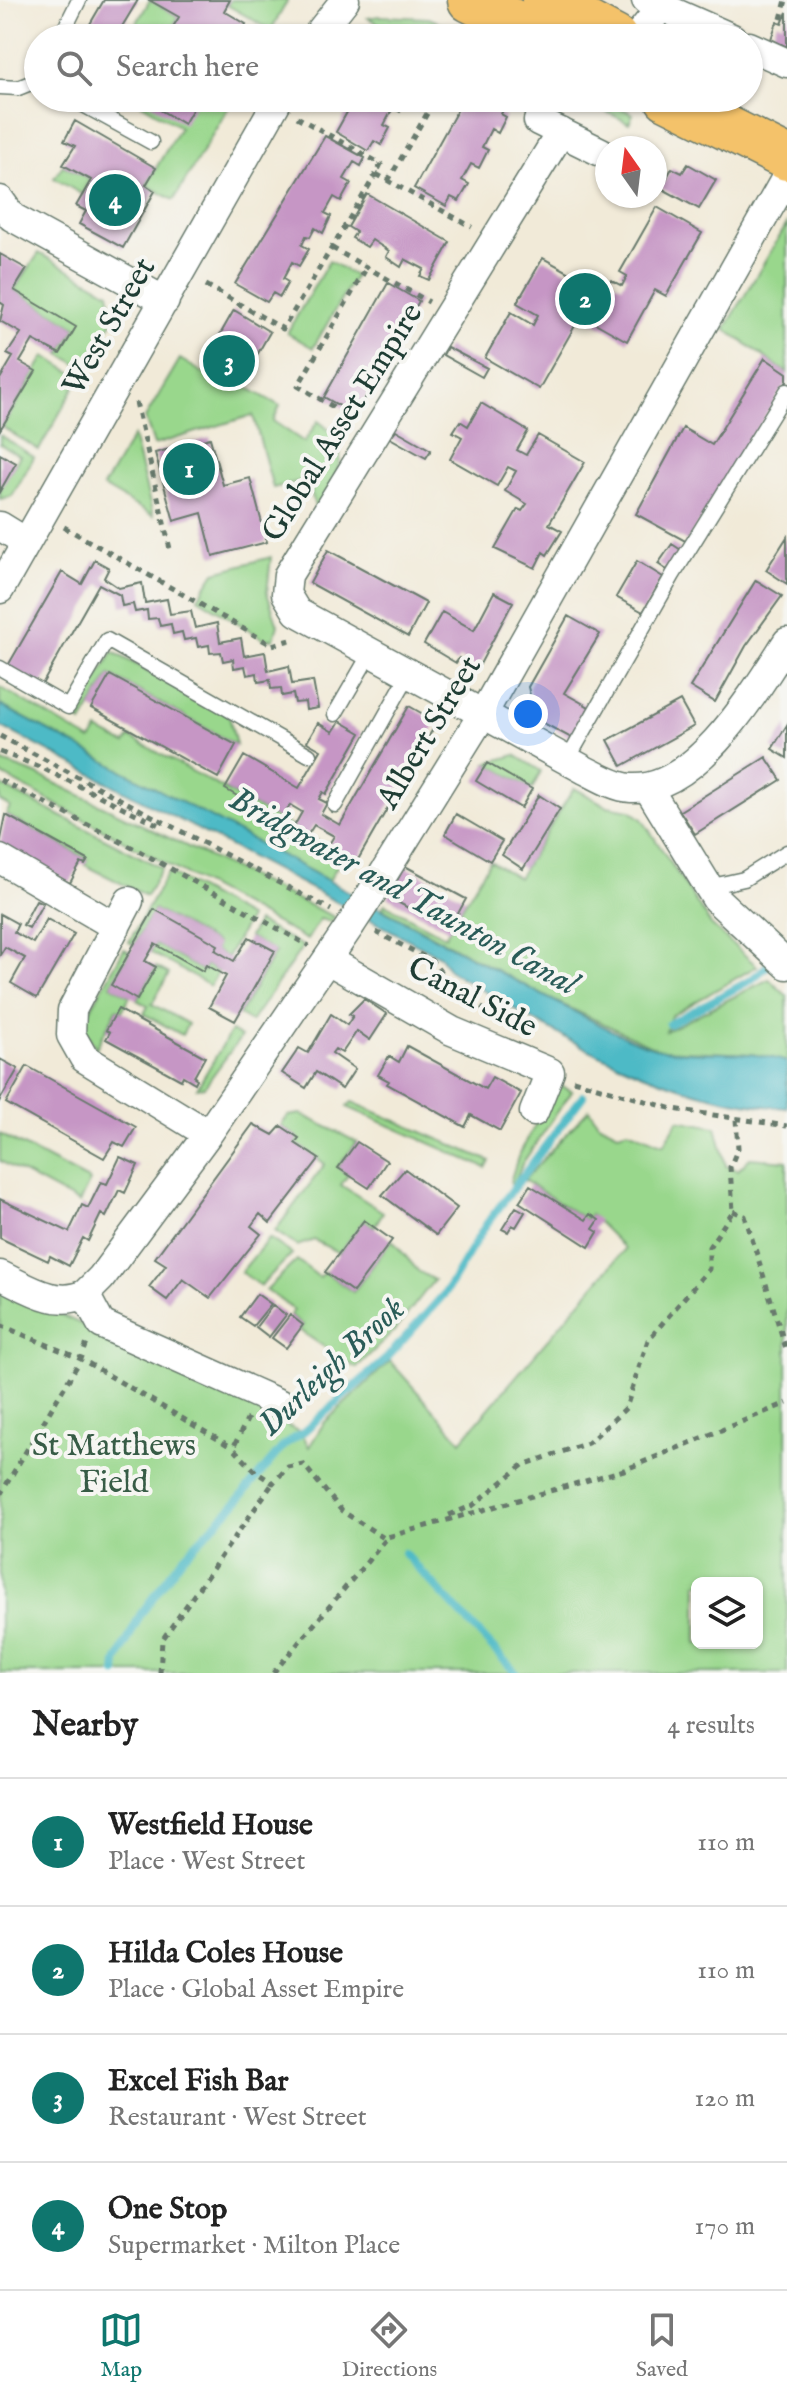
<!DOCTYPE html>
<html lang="en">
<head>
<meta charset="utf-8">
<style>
	body { margin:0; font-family:"IM FELL English",serif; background:#f6f6f6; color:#222 }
	.controls { position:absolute; right:24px; bottom:24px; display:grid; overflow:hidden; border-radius:12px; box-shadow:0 2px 6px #0004 }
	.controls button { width:72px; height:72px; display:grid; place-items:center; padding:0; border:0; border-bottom:2px solid #e0e0e0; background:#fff; color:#222; font:40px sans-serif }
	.compass { position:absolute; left:595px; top:136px; width:72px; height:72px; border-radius:50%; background:#fff; box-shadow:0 2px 6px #0004; rotate:346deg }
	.you { position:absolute; left:528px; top:714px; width:28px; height:28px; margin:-20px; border:6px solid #fff; border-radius:50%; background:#1a73e8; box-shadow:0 0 0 12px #1a73e833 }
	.badge { display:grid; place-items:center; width:52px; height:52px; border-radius:50%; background:#0f766e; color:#fff; font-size:26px; font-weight:700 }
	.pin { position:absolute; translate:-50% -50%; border:4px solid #fff; box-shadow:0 2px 8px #0006 }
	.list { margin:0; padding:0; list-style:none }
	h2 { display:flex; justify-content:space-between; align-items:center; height:104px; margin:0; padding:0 32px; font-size:34px }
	h2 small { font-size:26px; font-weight:400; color:#767676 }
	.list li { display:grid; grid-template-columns:52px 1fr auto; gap:24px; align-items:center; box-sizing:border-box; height:128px; padding:0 32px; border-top:2px solid #e0e0e0 }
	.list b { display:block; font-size:30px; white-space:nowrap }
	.list p { margin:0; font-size:26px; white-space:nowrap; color:#767676 }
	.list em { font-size:26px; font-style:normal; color:#767676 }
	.icon { flex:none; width:44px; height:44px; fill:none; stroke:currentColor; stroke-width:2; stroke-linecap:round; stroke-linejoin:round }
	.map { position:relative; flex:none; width:787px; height:1673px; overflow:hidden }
	.search { position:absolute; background:#fff; box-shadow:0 2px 6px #0004; left:24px; right:24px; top:24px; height:88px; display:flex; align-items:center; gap:20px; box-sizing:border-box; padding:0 28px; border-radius:44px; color:#767676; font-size:30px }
	.sheet { height:616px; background:#fff }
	nav { display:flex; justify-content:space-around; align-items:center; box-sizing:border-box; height:112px; border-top:2px solid #e0e0e0; background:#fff; font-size:22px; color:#767676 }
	nav a { display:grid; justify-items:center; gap:4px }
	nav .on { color:#0f766e }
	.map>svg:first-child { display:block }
	.green { fill:#99d78c; stroke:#5c8a60; stroke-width:2; fill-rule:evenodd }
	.water { fill:#4dbac6; stroke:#367c7d; stroke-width:2 }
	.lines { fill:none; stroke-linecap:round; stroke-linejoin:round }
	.stream { stroke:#4dbac6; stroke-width:8 }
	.building { fill:#c696c5 }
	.lane-casing { stroke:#687a6d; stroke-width:17 }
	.street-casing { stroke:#687a6d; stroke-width:31 }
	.primary-casing { stroke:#687a6d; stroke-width:47 }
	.path { stroke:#687a6d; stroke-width:5; stroke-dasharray:6 6; stroke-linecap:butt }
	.lane { stroke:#fff; stroke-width:14 }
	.street { stroke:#fff; stroke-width:28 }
	.primary { stroke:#f4c26a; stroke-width:44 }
	.street-bridge-casing { stroke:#687a6d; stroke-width:31; stroke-linecap:butt }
	.street-bridge { stroke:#fff; stroke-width:28 }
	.labels { text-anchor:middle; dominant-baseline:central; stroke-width:8; stroke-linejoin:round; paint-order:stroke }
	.street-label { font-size:32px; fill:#1f3d34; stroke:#f6f6f2 }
	.park-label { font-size:32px; fill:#375c46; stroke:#f6f6f2 }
	.water-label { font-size:34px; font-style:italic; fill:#2a5c58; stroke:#f6f6f2 }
</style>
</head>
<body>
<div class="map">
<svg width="787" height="1673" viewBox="0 0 787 1673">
	<rect width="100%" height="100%" fill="#f6f6f2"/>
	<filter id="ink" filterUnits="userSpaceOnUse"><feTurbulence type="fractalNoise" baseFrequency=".0125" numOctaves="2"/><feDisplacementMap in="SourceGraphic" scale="16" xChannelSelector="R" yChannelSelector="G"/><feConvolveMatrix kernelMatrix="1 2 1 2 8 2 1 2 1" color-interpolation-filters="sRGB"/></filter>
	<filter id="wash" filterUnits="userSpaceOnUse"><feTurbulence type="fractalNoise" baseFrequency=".006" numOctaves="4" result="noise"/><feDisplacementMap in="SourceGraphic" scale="32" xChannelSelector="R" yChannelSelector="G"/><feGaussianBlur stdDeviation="1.8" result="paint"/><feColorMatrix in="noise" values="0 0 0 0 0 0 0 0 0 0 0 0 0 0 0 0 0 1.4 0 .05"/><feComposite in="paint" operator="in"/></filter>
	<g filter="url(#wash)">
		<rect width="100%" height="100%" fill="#f1ead8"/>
		<path class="green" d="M150,0L179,17L166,38H128Z
			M230,0H288L271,30L227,5Z
			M379,16L429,18L474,38H405L368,18Z
			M132,98H234L174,200L146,185L180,127Z
			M578,98H601L633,114L629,123Z
			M63,165L91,180L83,195L54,178Z
			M787,224V373L725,329Z
			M39,253L109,292L114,318L84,368L60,354L76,327L14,290Z
			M329,261L355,276L313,348L287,333Z
			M45,356L80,377L39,450L2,427Z
			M180,359L208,376L213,368L280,406L273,421L304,442L318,421C359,449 334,479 316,511L308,479L273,488L253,415L154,445L145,418Z
			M0,435L34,457L12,496L0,499V488L20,456L0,444Z
			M133,436L153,516L103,487Z
			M271,557L267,593L278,625L274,639H264L198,598L215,572Z
			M113,652L229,715L236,745L110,675L82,723L75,718Z
			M0,687L91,741L98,730L125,744L130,737L343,855L329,881L0,705Z
			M515,755L541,771L532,789L487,763Z
			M0,761L36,774L334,917L331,922L320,919L307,940L0,774Z
			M0,785L162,868L146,896L85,865L87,859L6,815L10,807L0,801Z
			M574,788L607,806L630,810L642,819L711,925L757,966L671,1016L666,1031L769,979L787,996V1062L752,1054L660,1050L546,997L382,908L385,904L445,936L490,861L518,878Z
			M168,872L249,918L227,957L215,950L217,944L154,909L134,945L129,942Z
			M257,922L303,946L251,1022L239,1015L275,952L249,937Z
			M155,944L203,971L206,965L218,972L210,986L150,952Z
			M124,949L130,952L111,985L130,996L122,1011L117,1009L96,1048L85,1031V1019Z
			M156,967L169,974L152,1004L188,1024L182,1035L144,1014L148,1006L137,1000Z
			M231,1031L241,1037L204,1087L197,1088Z
			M557,1084L572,1091L522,1164L513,1186L510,1182L518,1157Z
			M352,1102L490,1161L486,1168L347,1107Z
			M589,1109L598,1123L618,1133L628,1130L664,1145L678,1120L716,1127L726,1166L738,1170L750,1158L787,1161V1673H0V1287L164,1362L302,1433L309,1447L324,1423L390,1361L461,1441L625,1249L590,1214L586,1220L524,1180ZM697,1583H757V1643H697Z
			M301,1114L357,1142L338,1167L348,1175L341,1185L383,1212L374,1227L364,1221L339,1253L314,1240L297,1246L275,1231L325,1164L295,1143L298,1138L281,1126L288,1116Z
			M0,1134L90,1181L79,1203L0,1161Z
			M269,1238L292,1254L260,1286L241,1272Z
			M392,1240L418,1271L434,1280L394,1331L356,1368L299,1330L303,1325L290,1315L294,1310L266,1290L297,1260L319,1277L325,1272L353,1292Z"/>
		<path class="water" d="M0,705L546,997C577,1012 633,1045 664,1050C705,1056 748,1048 787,1062V1108C662,1101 554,1033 449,970L440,956L0,726Z"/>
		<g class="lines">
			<path class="stream" d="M669,1024L751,980L774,960
				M404,1553L516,1673
				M116,1673L117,1662L140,1615L183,1557L236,1503L284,1445L302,1433L387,1358L445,1293L485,1226L583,1096"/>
		</g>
		<g id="blocks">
			<path class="building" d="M104,0H138L115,38H98L86,31Z
				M149,0H230L224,11L246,24L238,38H166L179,17Z
				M787,12V47L771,39L777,22L782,24Z
				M140,98H199L184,124Z
				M355,98H408L400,112L393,108L384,125L390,128L381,145L374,141L368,151L336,132Z
				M464,98H509L501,114L506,117L498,133L491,129L482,147L488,150L479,168L471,164L462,180L469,184L459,201L451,197L446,206L414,188Z
				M75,121L156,168L146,185L155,191L123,248L79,224L86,211L76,206L91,180L63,165L75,146L64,141Z
				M325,136L365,158L361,166L354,162L344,179L351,183L341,201L334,197L325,213L331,216L323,233L315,228L310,237L306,236L302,245L309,249L299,266L292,262L283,279L288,282L280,297L273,293L267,302L235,284Z
				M688,164L716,180L699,209L661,188L672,168L682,173Z
				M367,194L450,242L429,280L420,276L424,269L405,259L401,267L386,257L389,251L372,240L367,247L352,238L356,232L348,227Z
				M657,207L702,233L666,296L655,290L627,341L581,315L539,389L485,358L511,312L533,325L538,315L517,303L543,258L605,292L611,280L622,286L627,276L620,272Z
				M0,254L27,269L14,290L76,327L60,354L33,340L20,362L36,371L0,430V379L13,357L7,354L21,333L0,321L4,305L0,302Z
				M388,283L419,301L356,415L324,397Z
				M234,310L270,332L240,385L204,363Z
				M447,347L487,368L482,377L443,355Z
				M765,358L787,373V381L687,542L636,514L683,428L712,445Z
				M481,403L528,431L517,450L526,455L538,435L585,462L549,524L562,531L547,555L543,552L535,568L495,549L518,509L522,511L527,504L505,491L516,471L508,467L497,486L450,459L462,437L453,432L460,421L468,426Z
				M396,430L431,450L426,458L390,438Z
				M210,438L223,485L250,478L267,542L213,556L202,513L174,521L155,453Z
				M0,454L16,463L0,491Z
				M787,537V584L766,570Z
				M672,544L681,550L667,570L658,564Z
				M328,550L426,603L408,637L310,583Z
				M95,560L109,568L104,578L119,588L142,583L145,603L167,599L170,614L191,611L195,628L217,623L220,642L241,638L244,656L265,652L268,671L289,666L292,684L313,681L318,708L306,710L305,702L295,703L293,694L282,696L281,688L271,689L270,680L258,682L257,673L247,675L245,666L234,668L233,659L223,661L221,652L210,653L209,645L198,647L196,638L184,640L182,632L173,634L171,624L160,626L158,618L148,619L147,610L135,612L133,604L122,606L120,595L99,584L40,688L6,669L62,572L82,584Z
				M637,561L663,577L643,612L616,597Z
				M756,580L782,596L746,646L715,702L690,687Z
				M494,592L513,602L478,668L459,658L456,663L424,644L442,612L474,630Z
				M568,616L600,634L564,693L589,707L573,739L536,719L528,687Z
				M110,675L236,745L218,778L91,708Z
				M680,701L694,726L622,766L608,740Z
				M409,706L437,722L356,863L328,846L334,836L314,825L307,836L293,828L302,812L290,805L281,821L225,789L244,756L299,788L321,750L307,742L318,723L333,732L340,721L361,733L326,794L323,792L319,799L327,803L321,814L340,825Z
				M787,725V758L772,749Z
				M766,757L781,780L695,834L680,811Z
				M487,763L532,789L521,808L476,781Z
				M539,795L560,809L523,869L502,855Z
				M456,814L502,841L490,861L445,834Z
				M6,815L88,860L85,865L81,863L70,883L0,844Z
				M405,866L466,899L449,930L388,897Z
				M36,900L43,903L29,928L23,925Z
				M154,909L218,945L215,950L234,961L249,937L275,951L235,1021L209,1007L226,976L206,965L203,971L155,944L145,961L156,967L137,1000L111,985Z
				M0,914L18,924L14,932L33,943L47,919L74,934L37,998L11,983L25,958L5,947L0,955Z
				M364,999L387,1014L370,1040L357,1031L342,1053L335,1049L332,1053L355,1069L342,1089L316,1072L306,1088L282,1073L299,1048L308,1053L331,1014L347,1025L353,1016L349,1014Z
				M118,1009L205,1057L194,1077L197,1079L195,1083L183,1076L181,1080L106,1039L110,1032L106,1030Z
				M407,1046L485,1089L492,1077L521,1093L500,1131L471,1115L465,1127L387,1084L389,1081L378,1075L389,1056L399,1062Z
				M0,1059L18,1069L0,1100Z
				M27,1066L136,1127L124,1147L114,1142L104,1158L6,1103Z
				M253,1124L273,1135L281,1126L299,1138L295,1143L319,1159L270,1223L260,1214L251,1226L261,1234L210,1298L183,1279L167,1300L149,1287L166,1265L155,1258Z
				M357,1142L387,1161L369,1188L338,1168Z
				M120,1157L138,1165L125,1193L119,1190L106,1217L101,1214L88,1241L83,1238L69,1266L50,1256L48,1261L0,1238V1199L69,1232L82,1205L88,1208L101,1182L107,1184Z
				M405,1169L457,1208L436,1235L382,1195Z
				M530,1185L586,1220L590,1214L599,1220L593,1229L598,1232L589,1247L519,1202Z
				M516,1207L525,1212L516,1227L512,1225L508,1232L502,1229Z
				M364,1220L392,1240L353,1292L325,1272Z
				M257,1294L271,1304L253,1326L240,1317Z
				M273,1305L286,1315L269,1337L256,1327Z
				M290,1315L303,1325L286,1348L272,1338Z"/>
		</g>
	</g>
	<g filter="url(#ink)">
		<use href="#blocks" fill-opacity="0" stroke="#687a6d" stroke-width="2"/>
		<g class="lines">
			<g class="lane-casing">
				<path id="lane" d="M60,38L79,0
					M0,87L18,88L38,80
					M71,98L151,142
					M0,668L68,707L107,640L309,755
					M335,714L371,652
					M568,759L673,575L787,391
					M335,805L410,672
					M708,887L744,879L787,852"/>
			</g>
			<g class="street-casing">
				<path id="street" d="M646,0L732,38
					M315,38L345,0
					M636,38L662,6
					M749,46L787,63
					M538,121L601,152
					M561,132L288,575L286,594L297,612L585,770C599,777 615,787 631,788C696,792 756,690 787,642
					M0,200L12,217L165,301
					M0,526L26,542
					M0,589L279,98
					M648,788L716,899L787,965
					M0,859L116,927
					M371,894L484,712L787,176
					M129,901L72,1010L71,1035L84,1058L208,1134
					M328,960L452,1031L550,1072L534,1112
					M0,1275C28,1288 55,1308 85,1294L101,1324L280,1404
					M85,1294L101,1278L208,1134L350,926"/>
			</g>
			<g class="primary-casing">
				<path id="primary" d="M470,0L546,38
					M544,0L615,38
					M667,98L787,158"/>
			</g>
			<path class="path" d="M781,19L786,0
				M297,117L381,164L376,174L472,227
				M388,181L436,98
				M332,248L429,302
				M206,285L283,329L376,174
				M136,402L170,549
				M354,419L298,386L367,267
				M64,527L272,645L294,639
				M0,736L331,910
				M0,752L40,767L159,825
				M0,780L139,851L309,946
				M376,932L431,960L454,989L502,1022
				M573,1080L673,1109L787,1126
				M733,1211L745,1216L787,1352
				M0,1325L81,1359L233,1448
				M248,1418L233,1448L256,1472L273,1483L288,1467L303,1464L342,1511L384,1538L624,1470L787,1403
				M0,1495L81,1359L87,1343
				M449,1515L472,1506L523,1465L588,1443L626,1408L648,1340L709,1269V1247L733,1211L730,1167L738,1148L736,1119
				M160,1673L162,1640L273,1483
				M273,1673L388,1537"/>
			<use href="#lane" class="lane"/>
			<use href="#street" class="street"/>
			<use href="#primary" class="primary"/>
			<g class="street-bridge-casing">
				<path id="street-bridge" d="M350,926L371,894"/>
			</g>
			<use href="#street-bridge" class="street-bridge"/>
		</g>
	</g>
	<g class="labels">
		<g class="street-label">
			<text transform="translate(110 327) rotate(-60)">West Street</text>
			<text transform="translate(343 423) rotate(-58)">Global Asset Empire</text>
			<text transform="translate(430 733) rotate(-59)">Albert Street</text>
			<text transform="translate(472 998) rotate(27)">Canal Side</text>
		</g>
		<g class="park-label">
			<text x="114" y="1446">St Matthews<tspan x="114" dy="37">Field</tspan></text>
		</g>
		<g class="water-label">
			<text transform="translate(403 892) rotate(29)">Bridgwater and Taunton Canal</text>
			<text transform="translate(332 1367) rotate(-43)">Durleigh Brook</text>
		</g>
	</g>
</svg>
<div class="controls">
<button><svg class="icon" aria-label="layers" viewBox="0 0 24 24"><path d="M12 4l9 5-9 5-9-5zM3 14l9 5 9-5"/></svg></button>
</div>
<svg class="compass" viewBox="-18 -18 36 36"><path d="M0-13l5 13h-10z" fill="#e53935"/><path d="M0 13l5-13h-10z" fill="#767676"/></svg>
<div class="you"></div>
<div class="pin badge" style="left:189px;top:469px">1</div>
<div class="pin badge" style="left:585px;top:299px">2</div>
<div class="pin badge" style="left:229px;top:361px">3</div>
<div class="pin badge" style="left:115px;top:200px">4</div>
<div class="search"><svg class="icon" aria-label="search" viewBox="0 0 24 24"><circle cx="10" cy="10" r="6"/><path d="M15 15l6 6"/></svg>Search here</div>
</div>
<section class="sheet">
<h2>Nearby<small>4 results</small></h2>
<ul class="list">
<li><span class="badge">1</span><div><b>Westfield House</b><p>Place · West Street</p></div><em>110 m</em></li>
<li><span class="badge">2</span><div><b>Hilda Coles House</b><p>Place · Global Asset Empire</p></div><em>110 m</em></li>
<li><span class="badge">3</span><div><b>Excel Fish Bar</b><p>Restaurant · West Street</p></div><em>120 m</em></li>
<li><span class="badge">4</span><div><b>One Stop</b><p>Supermarket · Milton Place</p></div><em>170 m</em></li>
</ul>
</section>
<nav>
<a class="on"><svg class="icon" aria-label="map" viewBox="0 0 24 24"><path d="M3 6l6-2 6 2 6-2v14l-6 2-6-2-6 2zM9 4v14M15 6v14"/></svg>Map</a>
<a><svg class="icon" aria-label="directions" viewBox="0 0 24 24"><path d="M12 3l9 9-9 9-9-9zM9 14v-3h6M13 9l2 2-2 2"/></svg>Directions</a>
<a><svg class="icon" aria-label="saved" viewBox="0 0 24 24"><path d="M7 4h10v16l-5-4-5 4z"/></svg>Saved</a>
</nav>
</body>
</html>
